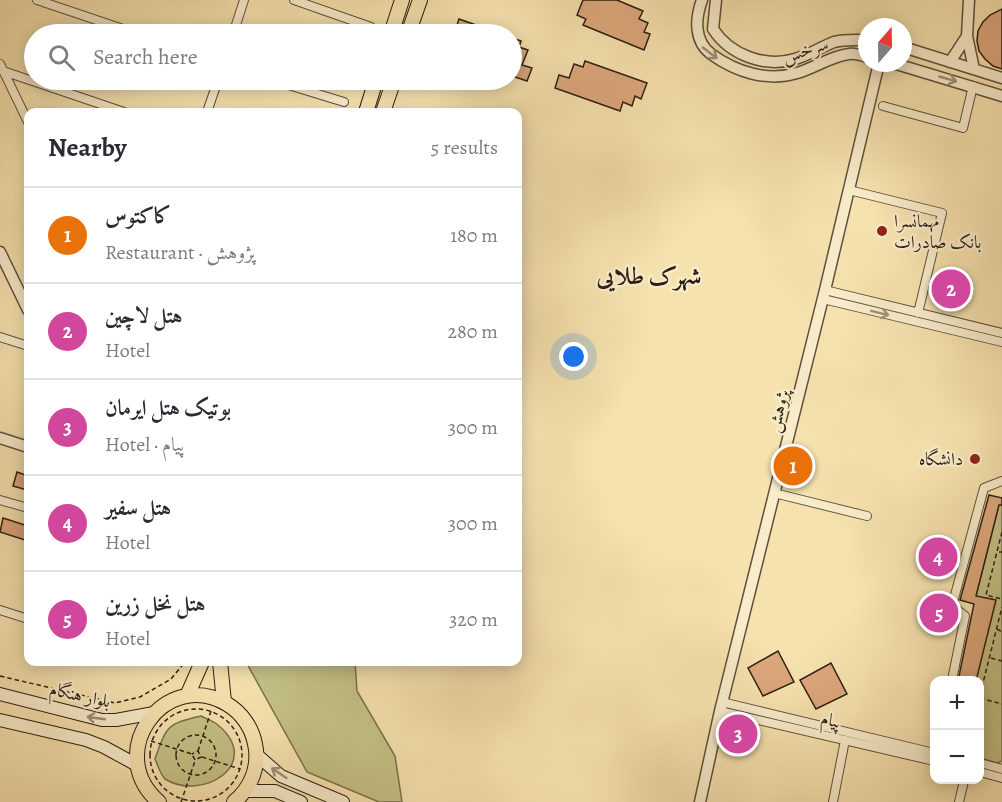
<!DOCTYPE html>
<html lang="en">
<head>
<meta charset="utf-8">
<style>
	body { margin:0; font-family:Alegreya,Amiri,serif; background:#f7f7f7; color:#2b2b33 }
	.controls { position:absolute; right:18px; bottom:18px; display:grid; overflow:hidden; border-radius:12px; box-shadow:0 3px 15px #0003 }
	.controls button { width:54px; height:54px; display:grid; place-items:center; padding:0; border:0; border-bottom:2px solid #e1e1e2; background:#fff; color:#2b2b33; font:30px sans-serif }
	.compass { position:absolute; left:858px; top:18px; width:54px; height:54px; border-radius:50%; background:#fff; box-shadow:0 3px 15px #0003; rotate:20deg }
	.you { position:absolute; left:574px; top:357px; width:21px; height:21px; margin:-15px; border:4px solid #fff; border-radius:50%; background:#1a73e8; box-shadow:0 0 0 9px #1a73e833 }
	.badge { display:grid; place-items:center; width:39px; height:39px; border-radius:50%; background:#8f2418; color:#fff; font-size:20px; font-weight:700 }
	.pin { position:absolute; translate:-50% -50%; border:3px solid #fff; box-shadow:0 2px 6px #0006 }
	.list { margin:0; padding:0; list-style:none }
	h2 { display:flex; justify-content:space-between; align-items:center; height:78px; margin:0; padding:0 24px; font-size:26px }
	h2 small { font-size:20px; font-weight:400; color:#7c7c81 }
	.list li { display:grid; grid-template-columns:39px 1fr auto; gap:18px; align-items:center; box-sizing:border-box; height:96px; padding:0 24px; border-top:2px solid #e1e1e2 }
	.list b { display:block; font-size:22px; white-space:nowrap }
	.list p { margin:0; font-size:20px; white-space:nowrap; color:#7c7c81 }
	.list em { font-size:20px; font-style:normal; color:#7c7c81 }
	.icon { flex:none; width:33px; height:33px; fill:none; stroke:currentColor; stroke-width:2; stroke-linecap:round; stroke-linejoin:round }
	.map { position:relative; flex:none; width:1002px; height:802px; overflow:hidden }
	.search { position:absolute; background:#fff; box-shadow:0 3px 15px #0003; left:24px; top:24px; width:498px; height:66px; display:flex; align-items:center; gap:15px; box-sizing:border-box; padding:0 21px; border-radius:33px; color:#7c7c81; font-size:22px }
	.panel { position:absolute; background:#fff; box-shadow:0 3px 15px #0003; left:24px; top:108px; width:498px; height:558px; border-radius:12px }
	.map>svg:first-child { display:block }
	.green { fill:#c4c186; stroke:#78704c; stroke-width:1.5 }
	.building { fill:#dca77c; stroke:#2d1f13; stroke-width:1.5 }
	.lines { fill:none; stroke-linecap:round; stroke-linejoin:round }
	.minor-casing { stroke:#5f503a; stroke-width:10 }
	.tertiary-casing { stroke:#5f503a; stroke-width:13 }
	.secondary-casing { stroke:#2d1f13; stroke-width:14 }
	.primary-casing { stroke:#2d1f13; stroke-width:16 }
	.path { stroke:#2d1f13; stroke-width:1.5; stroke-dasharray:4.5 3; stroke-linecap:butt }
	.minor { stroke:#f9eccb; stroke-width:8 }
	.tertiary { stroke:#f9eccb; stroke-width:10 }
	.secondary { stroke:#f9eccb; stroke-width:12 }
	.primary { stroke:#f6e2af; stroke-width:14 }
	.oneway { stroke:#9d9078 }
	.poi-dot { fill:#8f2418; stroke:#f9eccb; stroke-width:2 }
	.labels { text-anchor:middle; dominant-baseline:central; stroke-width:4.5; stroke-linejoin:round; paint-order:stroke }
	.street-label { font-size:18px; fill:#2d1f13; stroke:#f9eccb }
	.poi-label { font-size:18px; fill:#2d1f13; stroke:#f9eccb; text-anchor:start }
	.district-label { font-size:24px; font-weight:bold; fill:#2d1f13; stroke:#f9eccb }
</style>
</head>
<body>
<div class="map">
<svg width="1002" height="802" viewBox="0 0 1002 802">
	<rect width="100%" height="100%" fill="#f6e2af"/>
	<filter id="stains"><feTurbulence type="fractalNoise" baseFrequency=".00333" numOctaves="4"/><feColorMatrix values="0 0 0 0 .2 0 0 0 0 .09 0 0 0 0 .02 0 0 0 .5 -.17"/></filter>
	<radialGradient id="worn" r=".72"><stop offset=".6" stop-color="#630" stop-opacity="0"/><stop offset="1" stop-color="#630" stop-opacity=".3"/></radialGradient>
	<path class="green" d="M999,505H1002V761L997,763L980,758V680H976L995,600L976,596Z
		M246,662H355L357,691L395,756L402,802H379L307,772Z
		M201,716C207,719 213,721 218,725C264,764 202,802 165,779C160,774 158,765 155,759C167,725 167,724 201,716Z"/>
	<path class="building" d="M583,0H617L643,11L639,19L648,23L644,32L650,34L644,50L583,25L586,19L577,15Z
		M1002,9V69L993,66L985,59L979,51L977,41L978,31L983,22L990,15Z
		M459,19L499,33V34H454Z
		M512,38L521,41L519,47L528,50L522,65L532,68L527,81L512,76Z
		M585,61L647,83L641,99L635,96L632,106L623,102L620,111L555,88L559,75L569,78L574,64L583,67Z
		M17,472L28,476L27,490L13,486Z
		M989,495L1002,498V505H999L976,596L996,600L976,681H958L974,604L960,600Z
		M3,518L28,526V541L0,532Z
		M778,651L794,682L763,696L748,668Z
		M831,663L847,694L816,709L800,680Z"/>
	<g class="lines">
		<g class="minor-casing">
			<path id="minor" d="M37,0L138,34
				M294,0L371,27
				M233,34L244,0
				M0,64L28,122
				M3,71L124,112
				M272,80L344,102
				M883,106L963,128L973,86
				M207,112L218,80
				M849,190L942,213L918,313
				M825,290L1002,333
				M823,299L1002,342
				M0,337L28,346
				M774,493L867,516
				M0,500L28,508
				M0,610L28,619
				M952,680L965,616L952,606L984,488L1002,481
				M722,702L934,753
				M720,711L934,761
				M980,763L1002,769
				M980,772L1002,778
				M833,802L845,740
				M959,802L964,781"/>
		</g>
		<g class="tertiary-casing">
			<path id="tertiary" d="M702,0C695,19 694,41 711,54C736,72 767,82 797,73C815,68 831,56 849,54C855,53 861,55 867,57
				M716,0L713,29C730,55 765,68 795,59C809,55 821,47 834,42C844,39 856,40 867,40
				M969,0L967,36L974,69
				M903,47L1002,78
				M950,62L967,36
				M893,63L1002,96
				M0,252L28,310
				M0,438L28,447
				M700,802L720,711L825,290L879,63"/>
		</g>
		<g class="secondary-casing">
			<path id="secondary" d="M0,694L102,720H116L154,713
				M0,720L86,740L104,747L137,765
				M257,755L281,776L343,802
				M245,791H275L301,802"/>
		</g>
		<g class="primary-casing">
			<path id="primary" d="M391,34L402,0
				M408,34L420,0
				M366,112L376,80
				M383,112L394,80
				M220,662L224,702
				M187,696L202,662
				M159,802C103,754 164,667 227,704C242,713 252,728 255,744C260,766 251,788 234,802"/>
		</g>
		<path class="path" d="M1002,532L986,595L1002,599
			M999,552H1002
			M997,629L1002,632
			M991,658L1002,661
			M0,676L115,703L140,697L171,679L185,662
			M980,695L1002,607
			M980,698L1002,704
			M150 755a46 46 0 1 1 92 0a46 46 0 1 1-92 0Z
			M176 755a20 20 0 1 1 40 0a20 20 0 1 1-40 0Z
			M151,741L192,754L195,760L201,757L198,751L192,754
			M198,751L211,711
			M202,757L240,769
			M181,802L195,761"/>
		<use href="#minor" class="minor"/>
		<use href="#tertiary" class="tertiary"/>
		<use href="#secondary" class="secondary"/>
		<use href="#primary" class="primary"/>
	</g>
	<defs><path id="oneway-shaft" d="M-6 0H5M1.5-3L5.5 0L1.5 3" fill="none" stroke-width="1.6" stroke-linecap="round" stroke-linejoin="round" transform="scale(1.5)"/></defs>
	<g class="oneway">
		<use href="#oneway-shaft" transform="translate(710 53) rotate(38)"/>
		<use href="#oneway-shaft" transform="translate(948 79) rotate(16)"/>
		<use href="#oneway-shaft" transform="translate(880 313) rotate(14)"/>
		<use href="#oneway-shaft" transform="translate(96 718) rotate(-172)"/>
		<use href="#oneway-shaft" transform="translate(279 773) rotate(-146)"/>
	</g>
	<g class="poi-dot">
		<circle cx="882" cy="231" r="6"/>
		<circle cx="975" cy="459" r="6"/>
	</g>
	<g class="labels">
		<g class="street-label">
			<text transform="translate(805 50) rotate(-18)">سرخس</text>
			<text transform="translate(778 411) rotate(-76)">پژوهش</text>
			<text transform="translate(80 695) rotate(12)">بلوار هنگام</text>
			<text transform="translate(831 720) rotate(13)">پیام</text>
		</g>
		<g class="poi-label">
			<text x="894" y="221">مهمانسرا<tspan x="894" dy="21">بانک صادرات</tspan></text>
			<text x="963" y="459" text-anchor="end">دانشگاه</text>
		</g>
		<g class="district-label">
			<text x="649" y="276">شهرک طلایی</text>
		</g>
	</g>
	<rect width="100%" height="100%" filter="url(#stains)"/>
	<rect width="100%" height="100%" fill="url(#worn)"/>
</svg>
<div class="controls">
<button>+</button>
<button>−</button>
</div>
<svg class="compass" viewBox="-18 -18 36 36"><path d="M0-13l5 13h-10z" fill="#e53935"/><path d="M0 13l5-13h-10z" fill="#7c7c81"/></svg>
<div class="you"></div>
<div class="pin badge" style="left:793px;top:466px;background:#e8710a">1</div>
<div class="pin badge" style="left:951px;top:289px;background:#d1479c">2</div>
<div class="pin badge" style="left:738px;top:734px;background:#d1479c">3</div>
<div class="pin badge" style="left:938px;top:557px;background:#d1479c">4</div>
<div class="pin badge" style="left:939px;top:613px;background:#d1479c">5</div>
<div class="search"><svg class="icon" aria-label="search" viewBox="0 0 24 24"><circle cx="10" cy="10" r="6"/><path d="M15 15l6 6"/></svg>Search here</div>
<section class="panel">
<h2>Nearby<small>5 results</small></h2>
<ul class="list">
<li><span class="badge" style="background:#e8710a">1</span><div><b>کاکتوس</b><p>Restaurant · پژوهش</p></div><em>180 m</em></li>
<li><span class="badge" style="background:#d1479c">2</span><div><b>هتل لاچین</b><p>Hotel</p></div><em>280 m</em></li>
<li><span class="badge" style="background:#d1479c">3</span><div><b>بوتیک هتل ایرمان</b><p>Hotel · پیام</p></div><em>300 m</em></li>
<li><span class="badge" style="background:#d1479c">4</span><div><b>هتل سفیر</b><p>Hotel</p></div><em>300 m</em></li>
<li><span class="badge" style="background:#d1479c">5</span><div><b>هتل نخل زرین</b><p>Hotel</p></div><em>320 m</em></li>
</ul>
</section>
</div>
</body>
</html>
